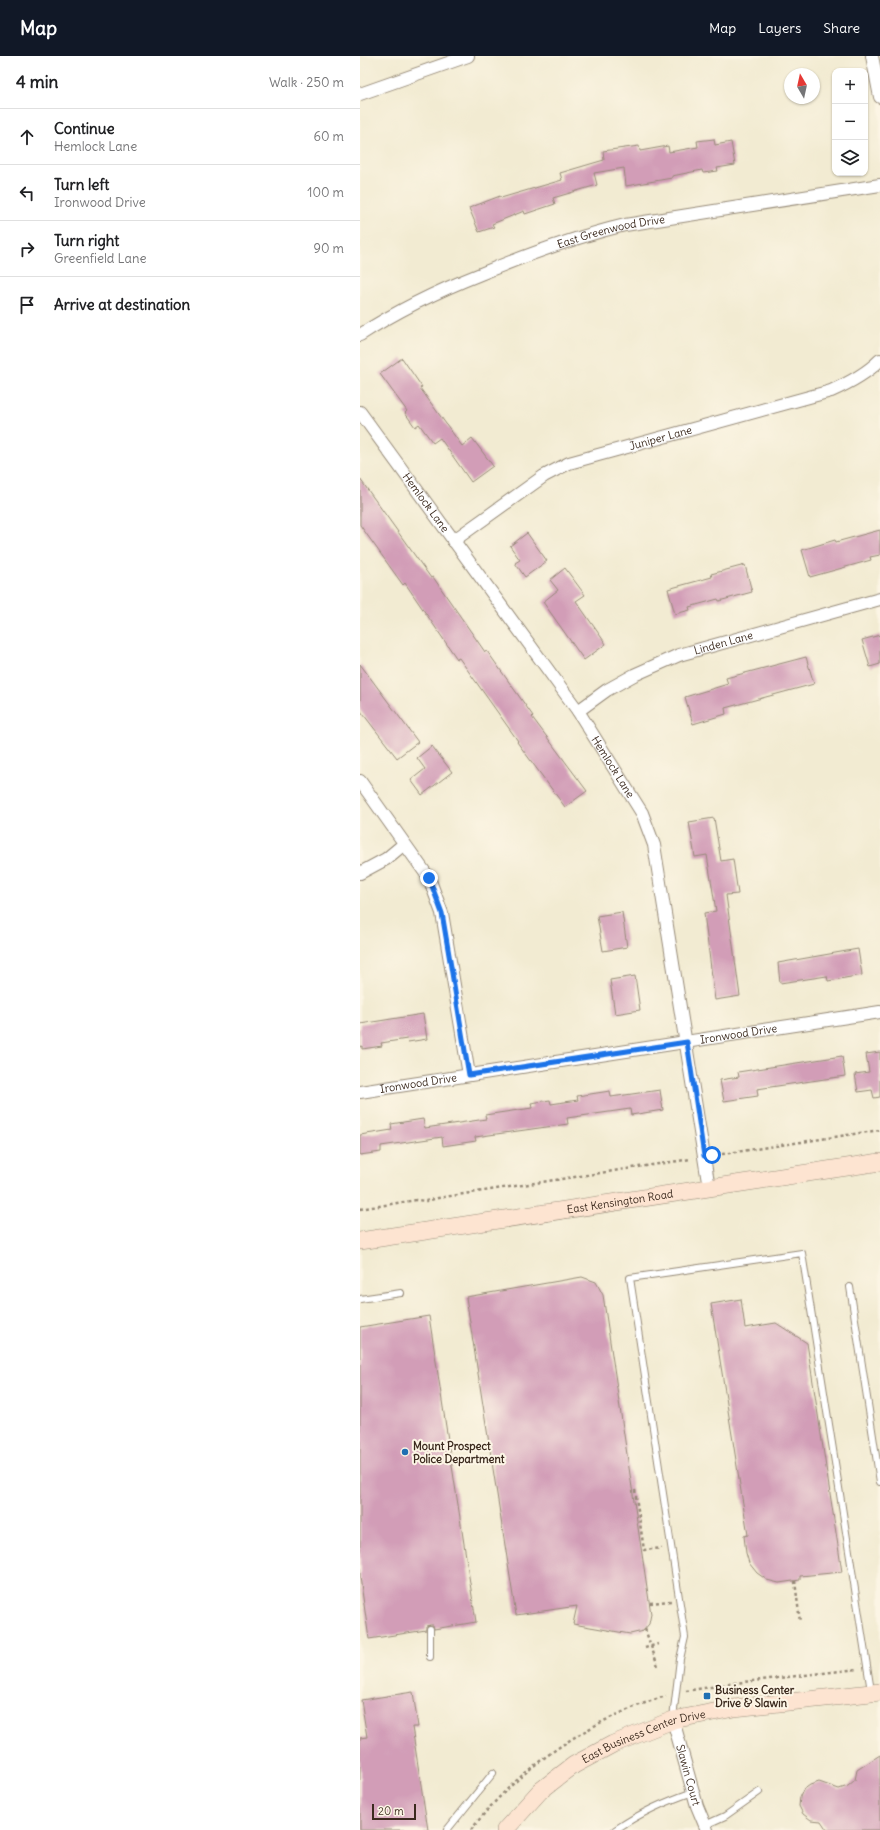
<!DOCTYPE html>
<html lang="en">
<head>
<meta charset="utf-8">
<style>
	body { margin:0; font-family:Delius,sans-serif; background:#f2f2f2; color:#202124 }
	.controls { position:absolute; right:12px; top:12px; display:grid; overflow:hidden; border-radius:8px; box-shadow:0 1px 3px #0004 }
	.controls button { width:36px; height:36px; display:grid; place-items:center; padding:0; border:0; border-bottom:1px solid #e0e0e0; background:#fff; color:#202124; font:20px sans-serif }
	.compass { position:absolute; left:424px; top:12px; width:36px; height:36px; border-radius:50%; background:#fff; box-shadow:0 1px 3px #0004; rotate:351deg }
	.scale { position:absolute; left:12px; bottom:10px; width:44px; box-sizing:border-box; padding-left:4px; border:2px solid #3b2a1e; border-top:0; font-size:11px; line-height:14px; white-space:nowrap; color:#3b2a1e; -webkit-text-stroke:3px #fcf5e5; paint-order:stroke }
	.stop { position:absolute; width:12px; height:12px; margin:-9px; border:3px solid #1a73e8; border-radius:50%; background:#fff }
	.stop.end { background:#1a73e8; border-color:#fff; box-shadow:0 1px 4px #0008 }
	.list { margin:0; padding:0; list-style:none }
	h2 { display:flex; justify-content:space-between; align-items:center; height:52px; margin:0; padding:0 16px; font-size:17px }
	h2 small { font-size:13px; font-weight:400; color:#757577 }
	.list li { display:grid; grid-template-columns:26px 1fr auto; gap:12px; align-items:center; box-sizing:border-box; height:56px; padding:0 16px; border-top:1px solid #e0e0e0 }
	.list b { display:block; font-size:15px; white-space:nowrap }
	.list p { margin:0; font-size:13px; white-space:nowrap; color:#757577 }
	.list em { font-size:13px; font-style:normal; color:#757577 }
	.icon { flex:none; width:22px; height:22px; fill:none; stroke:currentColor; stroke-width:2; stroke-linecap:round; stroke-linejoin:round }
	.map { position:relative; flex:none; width:520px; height:1774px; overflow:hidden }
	header { display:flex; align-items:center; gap:24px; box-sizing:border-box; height:56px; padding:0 20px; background:#111827; color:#fff }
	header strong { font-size:19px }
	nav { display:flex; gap:22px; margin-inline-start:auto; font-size:14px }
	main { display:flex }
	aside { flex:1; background:#fff }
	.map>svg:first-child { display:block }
	.building { fill:#d29db7 }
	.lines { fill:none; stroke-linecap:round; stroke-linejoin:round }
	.lane-casing { stroke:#968a78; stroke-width:8 }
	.street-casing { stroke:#968a78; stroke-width:14 }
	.secondary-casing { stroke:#968a78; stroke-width:18 }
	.path { stroke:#968a78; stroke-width:2.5; stroke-dasharray:3 3; stroke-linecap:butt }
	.lane { stroke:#fff; stroke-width:6 }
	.street { stroke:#fff; stroke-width:12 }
	.secondary { stroke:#fde4d1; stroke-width:17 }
	.route { stroke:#1a73e8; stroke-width:5 }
	.poi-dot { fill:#1f6fb2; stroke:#fcf5e5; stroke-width:1.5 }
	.labels { text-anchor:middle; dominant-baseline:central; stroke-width:4; stroke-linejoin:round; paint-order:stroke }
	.street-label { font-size:11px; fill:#3b2a1e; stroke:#fcf5e5 }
	.poi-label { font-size:11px; font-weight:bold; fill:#3b2a1e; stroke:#fcf5e5; text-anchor:start }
</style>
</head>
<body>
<header>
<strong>Map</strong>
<nav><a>Map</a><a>Layers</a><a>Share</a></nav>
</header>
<main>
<aside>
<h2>4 min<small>Walk · 250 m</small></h2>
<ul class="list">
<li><svg class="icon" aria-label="ahead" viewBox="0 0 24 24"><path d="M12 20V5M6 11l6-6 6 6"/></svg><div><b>Continue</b><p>Hemlock Lane</p></div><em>60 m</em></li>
<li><svg class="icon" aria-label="left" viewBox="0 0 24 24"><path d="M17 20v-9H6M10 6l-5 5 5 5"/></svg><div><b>Turn left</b><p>Ironwood Drive</p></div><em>100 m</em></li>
<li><svg class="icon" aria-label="right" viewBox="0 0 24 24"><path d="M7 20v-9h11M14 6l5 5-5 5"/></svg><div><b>Turn right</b><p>Greenfield Lane</p></div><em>90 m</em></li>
<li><svg class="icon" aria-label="arrive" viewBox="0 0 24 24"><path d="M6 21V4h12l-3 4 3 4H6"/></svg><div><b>Arrive at destination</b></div></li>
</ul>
</aside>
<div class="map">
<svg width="520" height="1774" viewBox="0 0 520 1774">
	<rect width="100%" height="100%" fill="#fcf5e5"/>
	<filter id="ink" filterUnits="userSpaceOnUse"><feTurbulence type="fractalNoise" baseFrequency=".025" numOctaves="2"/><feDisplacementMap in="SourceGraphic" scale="8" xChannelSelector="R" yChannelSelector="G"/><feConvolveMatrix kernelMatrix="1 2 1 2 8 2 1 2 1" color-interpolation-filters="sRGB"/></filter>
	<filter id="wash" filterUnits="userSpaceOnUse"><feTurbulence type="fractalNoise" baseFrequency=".012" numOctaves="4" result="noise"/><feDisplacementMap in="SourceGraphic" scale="16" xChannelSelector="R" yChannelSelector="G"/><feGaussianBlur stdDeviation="0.9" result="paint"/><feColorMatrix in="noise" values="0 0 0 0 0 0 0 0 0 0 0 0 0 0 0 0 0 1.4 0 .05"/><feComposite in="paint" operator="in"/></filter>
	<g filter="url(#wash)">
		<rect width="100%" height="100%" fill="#f2ebd2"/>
		<g id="blocks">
			<path class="building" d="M354,83L355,89L371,86L375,109L357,112L358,115L343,117L342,114L312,120V122L266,130L264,112L234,117L237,129L193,142L195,148L165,158L164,155L132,168L134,171L119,176L109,152L140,140L141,142L202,124L200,117L244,104L243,95L279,90L280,95L308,90L309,96L338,91L337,85Z
				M42,302L62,331L60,332L102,390L112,382L133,410L111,426L80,382L73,387L59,368L55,371L45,357L47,355L20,318Z
				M0,423L71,522L73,521L125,596L127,595L173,660L172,661L227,735L205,751L157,686L158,685L99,602L97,603L45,527L43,529L0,469Z
				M520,474V499L510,501L511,504L450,521L442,494L475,484L476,486Z
				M167,477L187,505L165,521L155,507L160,504L150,490Z
				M385,509L392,536L359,545L358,543L329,551L330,554L315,558L308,533L352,521L351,518Z
				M205,512L225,539L216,545L246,588L224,604L183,546L198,534L190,524Z
				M520,579V608L510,611L502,584Z
				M446,601L454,628L365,652L366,658L333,668L325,641L368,628L366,622Z
				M0,608L58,686L37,702L0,654Z
				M72,690L92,716L62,739L51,724L65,713L57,702Z
				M354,762L361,805L373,803L378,838L366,839L380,940L355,944L344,857L356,855L347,799L335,801L329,766Z
				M262,856L267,891L243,895L237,860Z
				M498,893L502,919L468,925L467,920L420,927L418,907Z
				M275,920L280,954L255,958L250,924Z
				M63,958L67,983L48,986L47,983L21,987L22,990L2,993V990L0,991V968Z
				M520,996V1041L514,1042L512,1034L498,1036L495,1018L509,1016L506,998Z
				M482,1000L485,1020L397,1033L398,1040L364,1045L360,1024L379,1021L378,1016Z
				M300,1034L303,1054L271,1059L270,1053L207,1062L208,1068L115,1081L116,1085L83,1090L82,1081L21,1090V1096L0,1099V1079L32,1074L31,1068L63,1063L65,1072L126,1063L125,1059L172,1052L171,1047L190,1044L191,1048L218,1044L217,1040L250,1035L251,1041Z
				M222,1221L236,1226L243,1239L291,1558L289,1568L283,1575L270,1578L213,1568L217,1550L156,1559L106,1241Z
				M381,1243L385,1272L416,1267L447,1287L482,1516L440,1520V1524L419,1527L407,1524L397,1517L389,1507L386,1497L384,1480L388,1479L351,1248Z
				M69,1260L116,1566L74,1573L73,1569H70L66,1570V1574L9,1583L0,1521V1271Z
				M53,1636L58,1671H52L68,1774H0V1682L7,1681L1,1644Z
				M520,1699V1774H467L461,1765L451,1764L443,1758L439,1750L440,1741L443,1734L450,1729L459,1726L479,1733L488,1730L495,1724L497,1714Z"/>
		</g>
	</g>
	<g filter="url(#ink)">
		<use href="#blocks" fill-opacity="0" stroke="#968a78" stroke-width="1"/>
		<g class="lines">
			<g class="lane-casing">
				<path id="lane" d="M490,1231L520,1426
					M0,1243L41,1237
					M70,1573V1601
					M313,1662L320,1603L325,1581L270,1222L442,1197L511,1635
					M345,1769L365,1760L399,1736
					M87,1774L133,1717
					M255,1774C282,1756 302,1747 333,1736"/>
			</g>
			<g class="street-casing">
				<g id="street">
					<path d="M512,0L520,41"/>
					<path d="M0,38L108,0"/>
					<path id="s1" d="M0,279C38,254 80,234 123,217C169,198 215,181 265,169L520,129"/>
					<path id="s2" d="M0,356L218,655L282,757L294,789L349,1132"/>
					<path id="s3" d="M93,485L184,420L209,407L471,335C489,327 506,318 520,304"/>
					<path id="s4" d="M218,655L247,634L274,619L319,599L520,543"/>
					<path d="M0,725L69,822L82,857L109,1019"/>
					<path d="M0,817L26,803L44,788"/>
					<path id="s5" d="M0,1036L520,956"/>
					<path id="s6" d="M313,1664L337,1750L347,1774"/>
				</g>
			</g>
			<g class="secondary-casing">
				<g id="secondary">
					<path id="s7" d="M0,1185L520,1106"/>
					<path id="s8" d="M145,1774L180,1735L214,1709L253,1688L313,1664L374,1652L520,1636"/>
				</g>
			</g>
			<path class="path" d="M356,1099L520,1074
				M0,1153L56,1144L66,1145L78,1142L331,1103
				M275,1434L284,1494L302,1492
				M435,1525L440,1566
				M290,1547L311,1545
				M285,1573L298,1610
				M285,1592L298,1588
				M326,1635L375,1627L498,1613
				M111,1774C159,1711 230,1663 306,1640"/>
			<use href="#lane" class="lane"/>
			<use href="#street" class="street"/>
			<use href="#secondary" class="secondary"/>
		</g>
	</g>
	<g class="lines" filter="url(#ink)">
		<path class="route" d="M69,822L82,857L109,1019L327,986L344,1100L352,1099"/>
	</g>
	<g class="poi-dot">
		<circle cx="45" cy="1396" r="4"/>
		<rect x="343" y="1636" width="8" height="8" rx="2"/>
	</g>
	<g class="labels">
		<g class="street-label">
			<text stroke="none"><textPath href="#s1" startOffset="273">East Greenwood Drive</textPath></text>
			<text stroke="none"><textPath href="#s3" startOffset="235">Juniper Lane</textPath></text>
			<text stroke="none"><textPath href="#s2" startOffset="112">Hemlock Lane</textPath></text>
			<text stroke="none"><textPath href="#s4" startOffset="162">Linden Lane</textPath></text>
			<text stroke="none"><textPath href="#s2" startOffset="436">Hemlock Lane</textPath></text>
			<text stroke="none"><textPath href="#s5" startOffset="383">Ironwood Drive</textPath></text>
			<text stroke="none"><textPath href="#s5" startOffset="59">Ironwood Drive</textPath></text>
			<text stroke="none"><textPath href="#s7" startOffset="263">East Kensington Road</textPath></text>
			<text stroke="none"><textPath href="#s8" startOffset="171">East Business Center Drive</textPath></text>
			<text stroke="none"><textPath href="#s6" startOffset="57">Slawin Court</textPath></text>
		</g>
		<g class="poi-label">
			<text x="53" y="1390">Mount Prospect<tspan x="53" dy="13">Police Department</tspan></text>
			<text x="355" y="1634">Business Center<tspan x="355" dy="13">Drive &amp; Slawin</tspan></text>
		</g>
	</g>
</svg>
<div class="controls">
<button>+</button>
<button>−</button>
<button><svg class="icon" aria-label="layers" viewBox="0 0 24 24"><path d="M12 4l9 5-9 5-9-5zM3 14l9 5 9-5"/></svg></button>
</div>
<svg class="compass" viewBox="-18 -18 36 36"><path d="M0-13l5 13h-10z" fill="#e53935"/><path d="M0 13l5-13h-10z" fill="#757577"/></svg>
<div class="scale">20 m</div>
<div class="stop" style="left:352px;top:1099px"></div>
<div class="stop end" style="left:69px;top:822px"></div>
</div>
</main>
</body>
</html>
